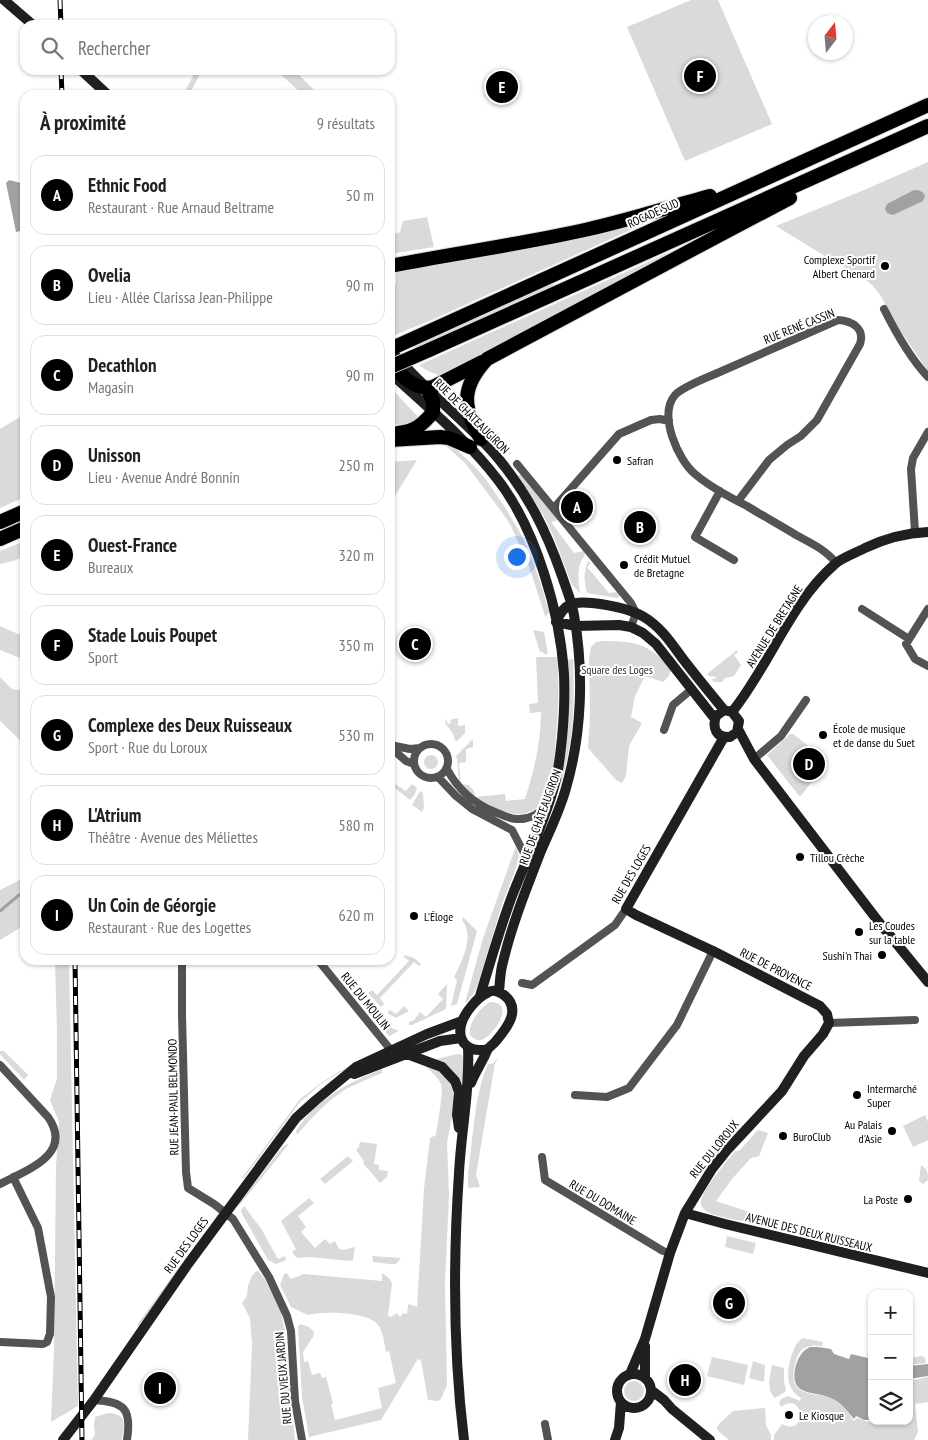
<!DOCTYPE html>
<html lang="fr">
<head>
<meta charset="utf-8">
<style>
	body { margin:0; font-family:"PT Sans Narrow",sans-serif; background:#f6f6f6; color:#222 }
	.controls { position:absolute; right:15px; bottom:15px; display:grid; overflow:hidden; border-radius:10px; box-shadow:0 1px 4px #0004 }
	.controls button { width:45px; height:45px; display:grid; place-items:center; padding:0; border:0; border-bottom:1px solid #e0e0e0; background:#fff; color:#222; font:25px sans-serif }
	.compass { position:absolute; left:808px; top:15px; width:45px; height:45px; border-radius:50%; background:#fff; box-shadow:0 1px 4px #0004; rotate:16deg }
	.you { position:absolute; left:516px; top:556px; width:18px; height:18px; margin:-12px; border:4px solid #fff; border-radius:50%; background:#1a73e8; box-shadow:0 0 0 8px #1a73e833 }
	.badge { display:grid; place-items:center; width:32px; height:32px; border-radius:50%; background:#000; color:#fff; font-size:16px; font-weight:700 }
	.pin { position:absolute; translate:-50% -50%; border:2px solid #fff; box-shadow:0 1px 5px #0006 }
	.list { margin:0; padding:0; list-style:none }
	h2 { display:flex; justify-content:space-between; align-items:center; height:65px; margin:0; padding:0 20px; font-size:21px }
	h2 small { font-size:16px; font-weight:400; color:#767676 }
	.list li { display:grid; grid-template-columns:32px 1fr auto; gap:15px; align-items:center; box-sizing:border-box; height:80px; margin:0 10px 10px; padding:0 10px; border:1px solid #e0e0e0; border-radius:15px }
	.list b { display:block; font-size:19px; white-space:nowrap }
	.list p { margin:0; font-size:16px; white-space:nowrap; color:#767676 }
	.list em { font-size:16px; font-style:normal; color:#767676 }
	.icon { flex:none; width:28px; height:28px; fill:none; stroke:currentColor; stroke-width:2; stroke-linecap:round; stroke-linejoin:round }
	.map { position:relative; flex:none; width:928px; height:1440px; overflow:hidden }
	.search { position:absolute; background:#fff; box-shadow:0 1px 4px #0004; left:20px; top:20px; width:375px; height:55px; display:flex; align-items:center; gap:12px; box-sizing:border-box; padding:0 18px; border-radius:15px; color:#767676; font-size:19px }
	.panel { position:absolute; background:#fff; box-shadow:0 1px 4px #0004; left:20px; top:90px; width:375px; height:875px; border-radius:15px }
	.map>svg:first-child { display:block }
	.green { fill:#dadada }
	.water { fill:#a1a1a1 }
	.lines { fill:none; stroke-linecap:round; stroke-linejoin:round }
	.stream { stroke:#a1a1a1; stroke-width:3 }
	.highway-casing { stroke:#dbdbdb; stroke-width:16 }
	.street { stroke:#535353; stroke-width:8 }
	.secondary { stroke:#202020; stroke-width:10 }
	.highway { stroke:#000; stroke-width:14 }
	.rail-casing { stroke:#000; stroke-width:5 }
	.rail { stroke:#fff; stroke-width:3; stroke-dasharray:9; stroke-linecap:butt }
	.highway-bridge-casing { stroke:#dbdbdb; stroke-width:16; stroke-linecap:butt }
	.highway-bridge { stroke:#000; stroke-width:14 }
	.poi-dot { fill:#000; stroke:#fff; stroke-width:2 }
	.labels { text-anchor:middle; dominant-baseline:central; stroke-width:4; stroke-linejoin:round; paint-order:stroke }
	.street-label { font-size:12px; fill:#000; stroke:#fff }
	.poi-label { font-size:12px; fill:#000; stroke:#fff; text-anchor:start }
	.park-label { font-size:12px; fill:#313131; stroke:#fff }
</style>
</head>
<body>
<div class="map">
<svg width="928" height="1440" viewBox="0 0 928 1440">
	<rect width="100%" height="100%" fill="#fff"/>
	<path class="green" d="M691,0H718L772,124L685,161L627,27Z
		M196,70L201,72L189,95H183Z
		M276,70H294L319,95H303Z
		M928,162V371L895,323L881,296L873,286L860,275L833,261L776,226L864,190Z
		M670,212L434,319L390,337V285L393,286L396,284V274L401,270Z
		M427,217L434,247L390,254V236L400,232L403,221Z
		M692,242L443,377L426,370L419,365Z
		M551,282L555,287L416,349L412,345Z
		M390,387L421,420L401,429L398,424L390,426Z
		M25,414V497L0,508V429Z
		M443,443L454,447L474,466L485,478L506,509L522,536L529,552L540,581L549,612L547,615L545,616L529,566L510,524L501,511L465,463Z
		M417,460L390,504V462Z
		M521,474L558,520L551,522L574,553L584,551L585,555C576,567 578,579 580,593L572,585L553,535L543,515L518,476Z
		M25,541V556L13,561L0,564V551Z
		M588,561L591,563L587,567L609,593L617,592L620,596L617,598L587,593C584,580 583,574 588,561Z
		M0,626L25,637V660L0,650Z
		M533,630L544,632L548,654H544L543,652H540Z
		M601,641C634,641 650,643 671,670L669,676L663,682L645,676L635,696L631,717L642,723L629,746L626,776L622,783L616,780L588,748L590,718L589,658L591,647L596,642Z
		M737,650L738,652L734,655L741,665L734,676L725,678L722,682H714L711,679H715L716,677L709,676L707,674Z
		M536,657H557C560,688 558,717 555,748C554,765 553,786 544,800C534,816 515,817 500,810C489,805 464,794 460,782C457,775 459,765 456,756L473,739V747L466,749V762L459,763L461,784L469,785L474,791L475,797L505,794L506,801L525,799C534,770 541,742 541,712L530,713L529,704L538,703Z
		M573,659C575,705 574,742 560,786C567,742 570,704 568,660Z
		M0,677L12,689L25,691V745L0,721Z
		M458,718V726L465,725V733L456,742L452,732L445,723L446,719L448,724L451,723L450,720Z
		M790,734H793L828,761L800,797L767,755Z
		M424 762a7 7 0 1 1 14 0a7 7 0 1 1-14 0Z
		M390,781L406,791L412,784L417,788L415,794L410,800L390,784Z
		M420,791L423,793L424,808L422,812L412,805Z
		M516,846L519,856L516,868L502,904L478,984L474,993L466,1003H465L483,938Z
		M25,877V925L0,940V890Z
		M463,917L477,931L457,1004L451,1006L457,980L454,977C462,961 475,936 462,920Z
		M404,955L414,958L421,964L419,966L414,962L380,998L384,1004L381,1007L368,993L372,990L377,995L409,961L403,956Z
		M55,960H69L78,1406L51,1422L54,1350L56,1166L59,1122L50,1100L57,1078V1033Z
		M447,984L446,1009L412,1025H409V1022L414,1020L420,1012L426,1017L443,999L438,994Z
		M490,1002C518,1001 492,1039 480,1040C475,1040 473,1038 470,1035C468,1023 480,1008 490,1002Z
		M363,1003H366L384,1025L399,1031L389,1036L362,1004Z
		M404,1006L409,1011L396,1018L387,1013L390,1010L396,1014Z
		M0,1051H4L28,1075L24,1080L0,1054Z
		M458,1054L462,1055L465,1062L461,1091L451,1070L436,1059Z
		M500,1056L495,1063L476,1175L480,1187L468,1188V1174C473,1140 474,1095 488,1064H492Z
		M357,1062L321,1084L300,1102L243,1179L242,1178L300,1099L321,1083L340,1071Z
		M422,1064L440,1071L449,1082L453,1091V1110L447,1143L449,1195L445,1283L447,1385L441,1399L438,1401L428,1400L421,1360L418,1359L381,1420L309,1437L302,1397L298,1327L300,1324L309,1327L314,1332L313,1337L303,1352L304,1362L308,1361L312,1375L320,1373L322,1378L326,1377L333,1403L331,1404L335,1420L382,1408L378,1388L396,1383L389,1351L386,1352C384,1342 383,1328 375,1322C363,1312 322,1311 308,1315L291,1307L280,1285L284,1274L287,1273L291,1279L304,1274L382,1281V1273L389,1278L392,1283L388,1316L391,1317L397,1313L400,1317L403,1313L407,1314L408,1305L409,1304L417,1307L424,1189L430,1138L436,1135C437,1126 444,1091 441,1084C437,1076 429,1069 422,1064Z
		M382,1069V1073C370,1078 358,1083 346,1089C327,1101 311,1118 297,1135L296,1131C317,1098 348,1083 382,1069Z
		M925,1115L928,1122V1140L913,1147L903,1126Z
		M758,1130L768,1133L759,1156L751,1158L732,1179L716,1201L761,1216L763,1220L760,1224C748,1222 714,1217 706,1211C703,1209 700,1205 701,1201C703,1189 724,1165 732,1155L735,1151H739Z
		M360,1142L377,1144L374,1164L379,1165V1170L388,1171L387,1177L380,1183L363,1163L364,1161L356,1150L359,1147Z
		M289,1144L238,1207L239,1203L284,1145Z
		M348,1156L353,1161L325,1184L320,1179Z
		M921,1165C927,1169 928,1172 928,1180L923,1184L919,1181Z
		M309,1198L314,1203L298,1216L306,1227L301,1232L315,1248L325,1239L330,1244L335,1241L339,1249L343,1250L355,1247L353,1260L350,1261L310,1257L298,1258L296,1257L292,1252L296,1249L281,1221Z
		M244,1206L262,1230L278,1259L285,1256L286,1260L276,1264L268,1260L242,1214L241,1210Z
		M727,1236L756,1243L753,1254L725,1247Z
		M372,1256L401,1258L396,1264H390L373,1262Z
		M181,1264H183L139,1326L137,1325Z
		M256,1271L259,1272L264,1278L280,1308L285,1331L295,1440H248L252,1344L250,1318L242,1303L247,1296L248,1286L251,1278V1277Z
		M803,1338L823,1342L822,1346C814,1345 806,1345 800,1352C796,1357 795,1364 794,1370C789,1398 816,1392 832,1398C841,1402 848,1413 854,1421L857,1418L868,1422L872,1421H909V1381L928,1377V1402L915,1404L918,1432L914,1440H774V1435L782,1424C808,1438 805,1390 781,1407L779,1403L781,1399L788,1396L800,1401L801,1398C784,1388 787,1370 792,1354C795,1347 796,1342 803,1338Z
		M921,1356L925,1358L926,1363L909,1365V1358Z
		M712,1357L748,1365L744,1385L707,1376Z
		M753,1361L765,1365L764,1382L749,1378Z
		M772,1365L784,1368V1382L786,1389L785,1392L775,1398C766,1390 770,1376 772,1365Z
		M624 1391a10 10 0 1 1 20 0a10 10 0 1 1-20 0Z
		M765,1408L766,1425L771,1435V1440H729L717,1430V1427L720,1423L733,1411Z
		M108,1413C128,1414 124,1424 122,1440H91L95,1435L94,1424L95,1417Z"/>
	<path class="water" d="M9,180L25,184V230L16,232L6,183Z
		M914,190C919,190 923,191 925,196L923,201L893,215L887,213L885,209L887,204Z
		M810,1347H818L831,1349L834,1354L849,1359L851,1354L872,1359V1420H864L856,1416L854,1419C847,1411 841,1402 831,1398C811,1390 788,1397 796,1365C799,1356 802,1351 810,1347Z
		M928,1364V1376L909,1379V1366Z"/>
	<g class="lines">
		<path class="stream" d="M0,911L19,895L25,892"/>
		<g class="highway-casing">
			<path id="highway" d="M390,266C456,253 523,244 589,229C629,220 669,207 710,196
				M390,349L928,105
				M429,350L928,126
				M390,365C404,376 414,391 433,387L482,362
				M398,433C414,431 423,425 433,412V401L427,388
				M481,439C462,407 461,387 487,359L714,238L790,198
				M390,440L440,437L449,438L470,447
				M0,522L25,511
				M0,539L25,528"/>
		</g>
		<path class="street" d="M884,309C896,333 910,358 928,377
			M517,464L631,603L636,613L631,627
			M720,491L695,537L734,560
			M738,501L769,460L787,445L801,436L817,420L860,344C865,328 852,321 838,320C799,337 761,354 722,371C711,376 683,386 675,395C658,415 678,460 695,474C710,487 729,497 747,506C763,516 780,525 796,535C811,543 826,550 836,563
			M554,508L619,434L651,420L660,419L669,421
			M915,532L911,469L913,458L928,432
			M862,609L909,639
			M928,609L906,644L915,659L928,666
			M664,730L673,705L692,689
			M414 761a17 17 0 1 1 34 0a17 17 0 1 1-34 0Z
			M390,745L410,749L420,748
			M390,747L406,761L414,764
			M754,759L781,736L806,700
			M447,769C458,790 473,803 495,812C502,815 509,819 517,819C529,820 540,813 547,805
			M438,777L456,796L472,809L512,830L527,859
			M182,960V1015L186,1172L188,1188L214,1204L233,1219L269,1277L287,1316L291,1331L295,1401L302,1440
			M318,960L394,1054
			M522,983L532,985L615,925L626,909
			M829,1023L915,1020
			M0,1065L48,1117C74,1154 27,1170 0,1184
			M575,1095L607,1097L629,1088L677,1025L713,951
			M542,1157L545,1180L663,1251L670,1253
			M0,1342L43,1344L47,1342L50,1334L51,1297L38,1228L13,1177
			M94,1400C124,1402 132,1408 127,1440
			M545,1424L548,1440"/>
		<path class="secondary" d="M4,0L33,25
			M81,70L108,95
			M390,350C402,363 414,376 427,388C450,411 476,432 497,457C528,494 546,530 562,576C566,588 572,602 574,615C584,672 582,733 566,788C560,810 550,830 541,851C527,887 512,924 503,962C500,972 500,982 499,992
			M397,379C432,411 469,442 498,480C536,529 560,613 564,674C565,696 564,717 562,738C560,755 559,771 554,787C544,824 526,860 512,896C500,928 490,963 480,996
			M556,622C564,603 573,601 592,603C610,605 629,608 644,617C661,627 672,644 683,659C696,676 710,693 724,710
			M556,622L576,626L619,625L631,627L643,633L656,644L715,719
			M724,710L732,712L739,721L737,732L730,737C716,738 712,728 716,716Z
			M732,712C770,665 789,604 835,564C843,557 856,553 865,548C886,538 905,533 928,532
			M738,729L754,759L878,921L928,982
			M407,1054L442,1067L455,1081L459,1092L457,1115L459,1128
			M354,1074L440,1041L461,1038
			M471,1083C474,1075 479,1067 483,1059C485,1056 486,1052 488,1049C490,1046 494,1044 496,1041C507,1028 522,1009 504,995C498,991 493,989 487,993C477,997 463,1015 461,1025C457,1044 471,1053 488,1049
			M685,1213L725,1224L928,1273
			M630,1374L645,1339L670,1253L685,1213L712,1169L728,1149L782,1091L804,1056L823,1034L829,1023L827,1014L820,1006L713,951L636,915L626,909L724,737
			M617 1391a17 17 0 1 1 34 0a17 17 0 1 1-34 0Z
			M645,1378V1346
			M651,1390L664,1400L672,1409L710,1440
			M63,1440L94,1400L188,1264L296,1118L316,1100L356,1067L427,1034L462,1021
			M464,1440C453,1351 453,1262 459,1173C461,1132 470,1090 468,1048
			M615,1440L619,1428L621,1402"/>
		<use href="#highway" class="highway"/>
		<g class="rail-casing">
			<path id="rail" d="M60,0L61,25
				M61,70L62,95
				M75,960L82,1440"/>
		</g>
		<use href="#rail" class="rail"/>
		<g class="highway-bridge-casing">
			<path id="highway-bridge" d="M390,367L429,350"/>
		</g>
		<use href="#highway-bridge" class="highway-bridge"/>
	</g>
	<g class="poi-dot">
		<circle cx="885" cy="266" r="5"/>
		<circle cx="617" cy="460" r="5"/>
		<circle cx="624" cy="565" r="5"/>
		<circle cx="823" cy="735" r="5"/>
		<circle cx="800" cy="857" r="5"/>
		<circle cx="414" cy="916" r="5"/>
		<circle cx="859" cy="932" r="5"/>
		<circle cx="882" cy="955" r="5"/>
		<circle cx="857" cy="1095" r="5"/>
		<circle cx="892" cy="1131" r="5"/>
		<circle cx="783" cy="1136" r="5"/>
		<circle cx="908" cy="1199" r="5"/>
		<circle cx="789" cy="1415" r="5"/>
	</g>
	<g class="labels">
		<g class="street-label">
			<text transform="translate(653 213) rotate(-24)">ROCADE SUD</text>
			<text transform="translate(799 326) rotate(-22)">RUE RENÉ CASSIN</text>
			<text transform="translate(472 416) rotate(45)">RUE DE CHÂTEAUGIRON</text>
			<text transform="translate(774 626) rotate(-58)">AVENUE DE BRETAGNE</text>
			<text transform="translate(540 817) rotate(-70)">RUE DE CHÂTEAUGIRON</text>
			<text transform="translate(631 874) rotate(-60)">RUE DES LOGES</text>
			<text transform="translate(776 969) rotate(27)">RUE DE PROVENCE</text>
			<text transform="translate(366 1001) rotate(51)">RUE DU MOULIN</text>
			<text transform="translate(173 1097) rotate(-91)">RUE JEAN-PAUL BELMONDO</text>
			<text transform="translate(714 1149) rotate(-51)">RUE DU LOROUX</text>
			<text transform="translate(603 1202) rotate(31)">RUE DU DOMAINE</text>
			<text transform="translate(809 1232) rotate(14)">AVENUE DES DEUX RUISSEAUX</text>
			<text transform="translate(186 1245) rotate(-54)">RUE DES LOGES</text>
			<text transform="translate(283 1378) rotate(-95)">RUE DU VIEUX JARDIN</text>
		</g>
		<g class="poi-label">
			<text x="875" y="259" text-anchor="end">Complexe Sportif<tspan x="875" dy="14">Albert Chenard</tspan></text>
			<text x="627" y="460">Safran</text>
			<text x="634" y="558">Crédit Mutuel<tspan x="634" dy="14">de Bretagne</tspan></text>
			<text x="833" y="728">École de musique<tspan x="833" dy="14">et de danse du Suet</tspan></text>
			<text x="810" y="857">Tillou Crèche</text>
			<text x="424" y="916">L'Éloge</text>
			<text x="869" y="925">Les Coudes<tspan x="869" dy="14">sur la table</tspan></text>
			<text x="872" y="955" text-anchor="end">Sushi'n Thai</text>
			<text x="867" y="1088">Intermarché<tspan x="867" dy="14">Super</tspan></text>
			<text x="882" y="1124" text-anchor="end">Au Palais<tspan x="882" dy="14">d'Asie</tspan></text>
			<text x="793" y="1136">BuroClub</text>
			<text x="898" y="1199" text-anchor="end">La Poste</text>
			<text x="799" y="1415">Le Kiosque</text>
		</g>
		<g class="park-label">
			<text x="617" y="669">Square des Loges</text>
		</g>
	</g>
</svg>
<div class="controls">
<button>+</button>
<button>−</button>
<button><svg class="icon" aria-label="layers" viewBox="0 0 24 24"><path d="M12 4l9 5-9 5-9-5zM3 14l9 5 9-5"/></svg></button>
</div>
<svg class="compass" viewBox="-18 -18 36 36"><path d="M0-13l5 13h-10z" fill="#e53935"/><path d="M0 13l5-13h-10z" fill="#767676"/></svg>
<div class="you"></div>
<div class="pin badge" style="left:577px;top:507px">A</div>
<div class="pin badge" style="left:640px;top:527px">B</div>
<div class="pin badge" style="left:415px;top:644px">C</div>
<div class="pin badge" style="left:809px;top:764px">D</div>
<div class="pin badge" style="left:502px;top:87px">E</div>
<div class="pin badge" style="left:700px;top:76px">F</div>
<div class="pin badge" style="left:729px;top:1303px">G</div>
<div class="pin badge" style="left:685px;top:1380px">H</div>
<div class="pin badge" style="left:160px;top:1388px">I</div>
<div class="search"><svg class="icon" aria-label="search" viewBox="0 0 24 24"><circle cx="10" cy="10" r="6"/><path d="M15 15l6 6"/></svg>Rechercher</div>
<section class="panel">
<h2>À proximité<small>9 résultats</small></h2>
<ul class="list">
<li><span class="badge">A</span><div><b>Ethnic Food</b><p>Restaurant · Rue Arnaud Beltrame</p></div><em>50 m</em></li>
<li><span class="badge">B</span><div><b>Ovelia</b><p>Lieu · Allée Clarissa Jean-Philippe</p></div><em>90 m</em></li>
<li><span class="badge">C</span><div><b>Decathlon</b><p>Magasin</p></div><em>90 m</em></li>
<li><span class="badge">D</span><div><b>Unisson</b><p>Lieu · Avenue André Bonnin</p></div><em>250 m</em></li>
<li><span class="badge">E</span><div><b>Ouest-France</b><p>Bureaux</p></div><em>320 m</em></li>
<li><span class="badge">F</span><div><b>Stade Louis Poupet</b><p>Sport</p></div><em>350 m</em></li>
<li><span class="badge">G</span><div><b>Complexe des Deux Ruisseaux</b><p>Sport · Rue du Loroux</p></div><em>530 m</em></li>
<li><span class="badge">H</span><div><b>L'Atrium</b><p>Théâtre · Avenue des Méliettes</p></div><em>580 m</em></li>
<li><span class="badge">I</span><div><b>Un Coin de Géorgie</b><p>Restaurant · Rue des Logettes</p></div><em>620 m</em></li>
</ul>
</section>
</div>
</body>
</html>
